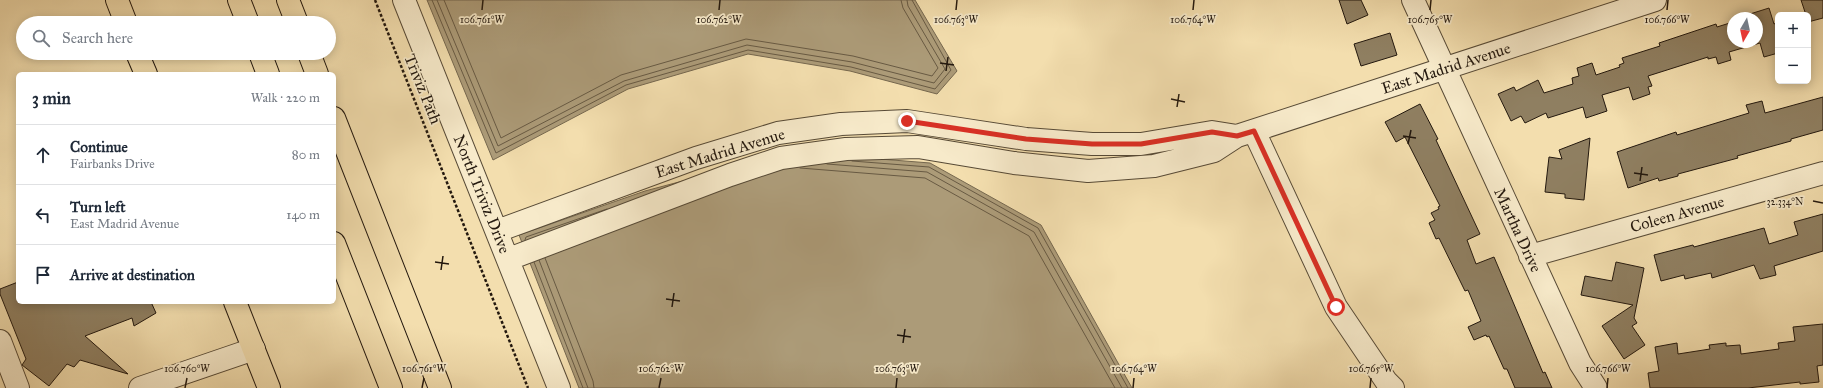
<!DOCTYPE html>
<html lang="en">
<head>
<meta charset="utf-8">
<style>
	body { margin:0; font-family:"IM FELL Great Primer",serif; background:#f2f2f3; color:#1f2937 }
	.controls { position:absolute; right:12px; top:12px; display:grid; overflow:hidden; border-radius:6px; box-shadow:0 2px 10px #0003 }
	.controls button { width:36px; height:36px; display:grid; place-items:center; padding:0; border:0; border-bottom:1px solid #e0e1e3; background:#fff; color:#1f2937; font:20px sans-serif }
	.compass { position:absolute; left:1727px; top:12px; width:36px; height:36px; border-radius:50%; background:#fff; box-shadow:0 2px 10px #0003; rotate:189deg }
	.stop { position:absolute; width:12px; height:12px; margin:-9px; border:3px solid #d93025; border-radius:50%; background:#fff }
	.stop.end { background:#d93025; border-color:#fff; box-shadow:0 1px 4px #0008 }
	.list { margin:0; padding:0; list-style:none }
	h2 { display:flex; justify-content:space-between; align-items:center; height:52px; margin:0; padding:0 16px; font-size:17px }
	h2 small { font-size:13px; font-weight:400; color:#747a83 }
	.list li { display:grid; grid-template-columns:26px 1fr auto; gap:12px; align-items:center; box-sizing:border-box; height:60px; padding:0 16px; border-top:1px solid #e0e1e3 }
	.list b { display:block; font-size:15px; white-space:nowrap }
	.list p { margin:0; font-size:13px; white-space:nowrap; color:#747a83 }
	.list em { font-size:13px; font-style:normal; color:#747a83 }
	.icon { flex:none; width:22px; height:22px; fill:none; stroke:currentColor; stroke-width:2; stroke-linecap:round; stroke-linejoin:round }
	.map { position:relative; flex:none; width:1823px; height:388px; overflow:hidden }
	.search { position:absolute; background:#fff; box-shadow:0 2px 10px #0003; left:16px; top:16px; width:320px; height:44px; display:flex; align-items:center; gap:10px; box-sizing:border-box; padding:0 14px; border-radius:22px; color:#747a83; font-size:15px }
	.panel { position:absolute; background:#fff; box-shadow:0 2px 10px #0003; left:16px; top:72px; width:320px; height:232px; border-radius:6px }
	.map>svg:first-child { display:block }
	.water { fill:#ac9b78; stroke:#75674e }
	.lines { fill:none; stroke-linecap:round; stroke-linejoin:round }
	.shore { stroke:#685a43; stroke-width:1 }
	.building { fill:#8f7f61; stroke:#23180e }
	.minor-casing { stroke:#574a36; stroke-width:24 }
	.major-casing { stroke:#23180e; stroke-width:24 }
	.highway-casing { stroke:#23180e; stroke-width:24 }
	.path { stroke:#23180e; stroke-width:2.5; stroke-dasharray:3 2; stroke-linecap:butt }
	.minor { stroke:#f7eaca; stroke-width:22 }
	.major { stroke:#f3deae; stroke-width:22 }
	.highway { stroke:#f3deae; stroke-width:22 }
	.route { stroke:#d93025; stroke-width:5 }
	.ticks { fill:none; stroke:#23180e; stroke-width:1.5 }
	.labels { text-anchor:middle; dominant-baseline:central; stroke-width:3.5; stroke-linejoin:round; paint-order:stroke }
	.street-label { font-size:16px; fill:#23180e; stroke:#f7eaca }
	.ticks-label { font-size:10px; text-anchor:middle; fill:#23180e; stroke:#f7eaca; stroke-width:3.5; stroke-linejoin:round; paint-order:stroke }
</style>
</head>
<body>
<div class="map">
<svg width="1823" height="388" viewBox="0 0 1823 388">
	<rect width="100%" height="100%" fill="#f3deae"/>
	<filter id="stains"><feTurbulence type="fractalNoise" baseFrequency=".005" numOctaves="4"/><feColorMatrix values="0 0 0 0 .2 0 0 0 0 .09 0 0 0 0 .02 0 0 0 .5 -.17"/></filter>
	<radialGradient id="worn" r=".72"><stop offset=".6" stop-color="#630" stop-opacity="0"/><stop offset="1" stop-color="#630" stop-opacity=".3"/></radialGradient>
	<path class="water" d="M427,0H915L957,71L937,94L850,71L748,54L628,89L493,160Z
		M792,152L930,163L1041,225L1132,388H579L519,235L645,191Z"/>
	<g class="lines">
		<path class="shore" d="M432,0L496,153L626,85L748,50L851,67L935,89L951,70L912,0
			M437,0L498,146L624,81L747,45L852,62L934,83L945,69L908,6L907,0
			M444,0L501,138L621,75L746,39L853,56L932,76L938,68L903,8L901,0
			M852,161L929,167L1038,228L1128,388
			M827,164L927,172L1034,232L1122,388
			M800,168L925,178L1029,236L1115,388
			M525,240L526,237L607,209
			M545,258L593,381L594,388
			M539,260L588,388
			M534,262L583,388"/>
	</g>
	<path class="building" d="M1339,0H1361L1368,15L1347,24Z
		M1801,0H1823V18L1808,22V15H1806Z
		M1769,8L1774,24L1778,22V53L1764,57L1760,43L1729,52L1731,60L1718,64L1716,57L1708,59V57L1648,76L1652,86L1648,87L1650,94L1633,100L1629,87L1602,95L1607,111L1586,118L1583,107L1548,118L1546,113L1525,123L1521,116L1511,121L1498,94L1514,87L1516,91L1538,80L1544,93L1573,84L1572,78L1579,76L1577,68L1592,63L1596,75L1620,67L1619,65L1624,63L1622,58L1660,46L1659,43L1716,24L1717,27L1733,22V42H1757V18H1745L1751,16L1750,14Z
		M1390,33L1397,55L1361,66L1354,44Z
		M1823,97V130L1791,139V141L1737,156L1738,158L1678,174V176L1659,181L1658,178L1628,188L1617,152L1676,132L1677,135L1749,113L1746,105L1762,101L1765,113Z
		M1420,104L1438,139L1436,140L1480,234L1467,240L1476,264L1494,257L1543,373L1545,372L1552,388H1515L1507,369H1504L1489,336L1487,337L1486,335L1474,340L1468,327L1481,321L1468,290L1465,291L1439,238L1436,239L1429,223L1435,220L1431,213L1439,209L1438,207L1440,206L1405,137L1396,142L1385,122Z
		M1590,138L1584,200L1565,198V194L1545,192L1549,157L1562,159L1559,150Z
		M1823,214V251L1774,266L1776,275L1760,279L1754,265L1712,278L1711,273L1685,279L1684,275L1661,281L1654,255L1693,245L1694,247L1764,228L1769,244L1798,235L1794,222Z
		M1616,262L1644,268L1634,318L1637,323L1632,326L1645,345L1624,359L1602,326L1633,305L1581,295L1585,276L1612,281Z
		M18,282V302H151L156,313L134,326L132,318L85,336L128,374L80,360L74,367L67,364L49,386L22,365L26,359L0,294V289Z
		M1823,324V365L1817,366L1819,382L1800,384V382L1748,388H1650L1648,373L1659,371L1655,347L1677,343L1678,354L1710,349L1709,345L1726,343V346L1740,345L1741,354L1779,349L1778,343L1795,341L1793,327Z"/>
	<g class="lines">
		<g class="minor-casing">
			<path id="minor" d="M404,0L559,388
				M1413,0L1580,363L1596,388
				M1254,131L1336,307L1386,381L1393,388
				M497,231L696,158L778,133L841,124L907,121L1026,139L1092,144H1141L1212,132L1237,136
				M1530,256L1823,173
				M509,259L730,175L781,158L846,149L918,147L1014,163L1088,171L1154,166L1214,151L1237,136L1655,0
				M0,341L18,388
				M140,388L254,349"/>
		</g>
		<g class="major-casing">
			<path id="major" d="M117,0L126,23
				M137,53L146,74
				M235,302L269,388"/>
		</g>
		<g class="highway-casing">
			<path id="highway" d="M239,0L248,23
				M288,0L297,23
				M260,53L268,74
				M309,53L317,74
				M334,118L440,388
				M334,243L391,388"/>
		</g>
		<path class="path" d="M375,0L528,388"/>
		<use href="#minor" class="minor"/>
		<use href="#major" class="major"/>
		<use href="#highway" class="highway"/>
	</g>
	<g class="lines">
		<path class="route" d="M907,121L1026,139L1092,144H1141L1212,132L1237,136L1254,131L1336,307"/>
	</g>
	<path class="ticks" d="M482,10L483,0M719,10L720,0M956,10L957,0M1193,10L1194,0M1430,10L1431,0M1667,10L1668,0M940,63L954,65M946,71L948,57M1171,99L1185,102M1177,107L1179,94M1403,136L1416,138M1408,144L1411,130M1634,173L1648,175M1640,181L1642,167M1813,201L1823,203M435,262L449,264M441,270L443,256M666,299L680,301M672,307L674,293M897,335L911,337M903,343L905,329M185,388L187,378M422,388L424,378M659,388L661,378M896,388L897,378M1133,388L1134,378M1370,388L1371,378M1607,388L1608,378"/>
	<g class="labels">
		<g class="street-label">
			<text transform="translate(1446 68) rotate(-18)">East Madrid Avenue</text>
			<text transform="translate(423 89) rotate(68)">Triviz Path</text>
			<text transform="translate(720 153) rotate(-17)">East Madrid Avenue</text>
			<text transform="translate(482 194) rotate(68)">North Triviz Drive</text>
			<text transform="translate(1677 214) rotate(-16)">Coleen Avenue</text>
			<text transform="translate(1518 230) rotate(65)">Martha Drive</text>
		</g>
	</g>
	<g class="ticks-label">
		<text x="482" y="23">106.761°W</text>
		<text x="719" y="23">106.762°W</text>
		<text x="956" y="23">106.763°W</text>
		<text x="1193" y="23">106.764°W</text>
		<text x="1430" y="23">106.765°W</text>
		<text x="1667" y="23">106.766°W</text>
		<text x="1785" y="205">32.334°N</text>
		<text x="187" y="372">106.760°W</text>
		<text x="424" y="372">106.761°W</text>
		<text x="661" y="372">106.762°W</text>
		<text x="897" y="372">106.763°W</text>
		<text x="1134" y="372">106.764°W</text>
		<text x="1371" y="372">106.765°W</text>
		<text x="1608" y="372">106.766°W</text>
	</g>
	<rect width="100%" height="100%" filter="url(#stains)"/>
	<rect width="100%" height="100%" fill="url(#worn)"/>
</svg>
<div class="controls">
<button>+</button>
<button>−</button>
</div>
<svg class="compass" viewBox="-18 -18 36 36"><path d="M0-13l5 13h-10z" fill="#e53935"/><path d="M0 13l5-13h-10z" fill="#747a83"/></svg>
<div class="stop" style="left:1336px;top:307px"></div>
<div class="stop end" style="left:907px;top:121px"></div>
<div class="search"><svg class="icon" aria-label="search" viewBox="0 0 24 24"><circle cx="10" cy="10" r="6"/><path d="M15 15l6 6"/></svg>Search here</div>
<section class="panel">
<h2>3 min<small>Walk · 220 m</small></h2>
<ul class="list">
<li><svg class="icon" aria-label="ahead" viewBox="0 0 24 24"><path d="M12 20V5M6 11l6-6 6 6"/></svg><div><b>Continue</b><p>Fairbanks Drive</p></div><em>80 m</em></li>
<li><svg class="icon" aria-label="left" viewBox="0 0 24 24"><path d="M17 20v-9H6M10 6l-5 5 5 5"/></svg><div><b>Turn left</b><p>East Madrid Avenue</p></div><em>140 m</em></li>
<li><svg class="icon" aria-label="arrive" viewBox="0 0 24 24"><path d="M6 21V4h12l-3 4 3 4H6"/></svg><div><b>Arrive at destination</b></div></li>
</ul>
</section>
</div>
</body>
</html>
